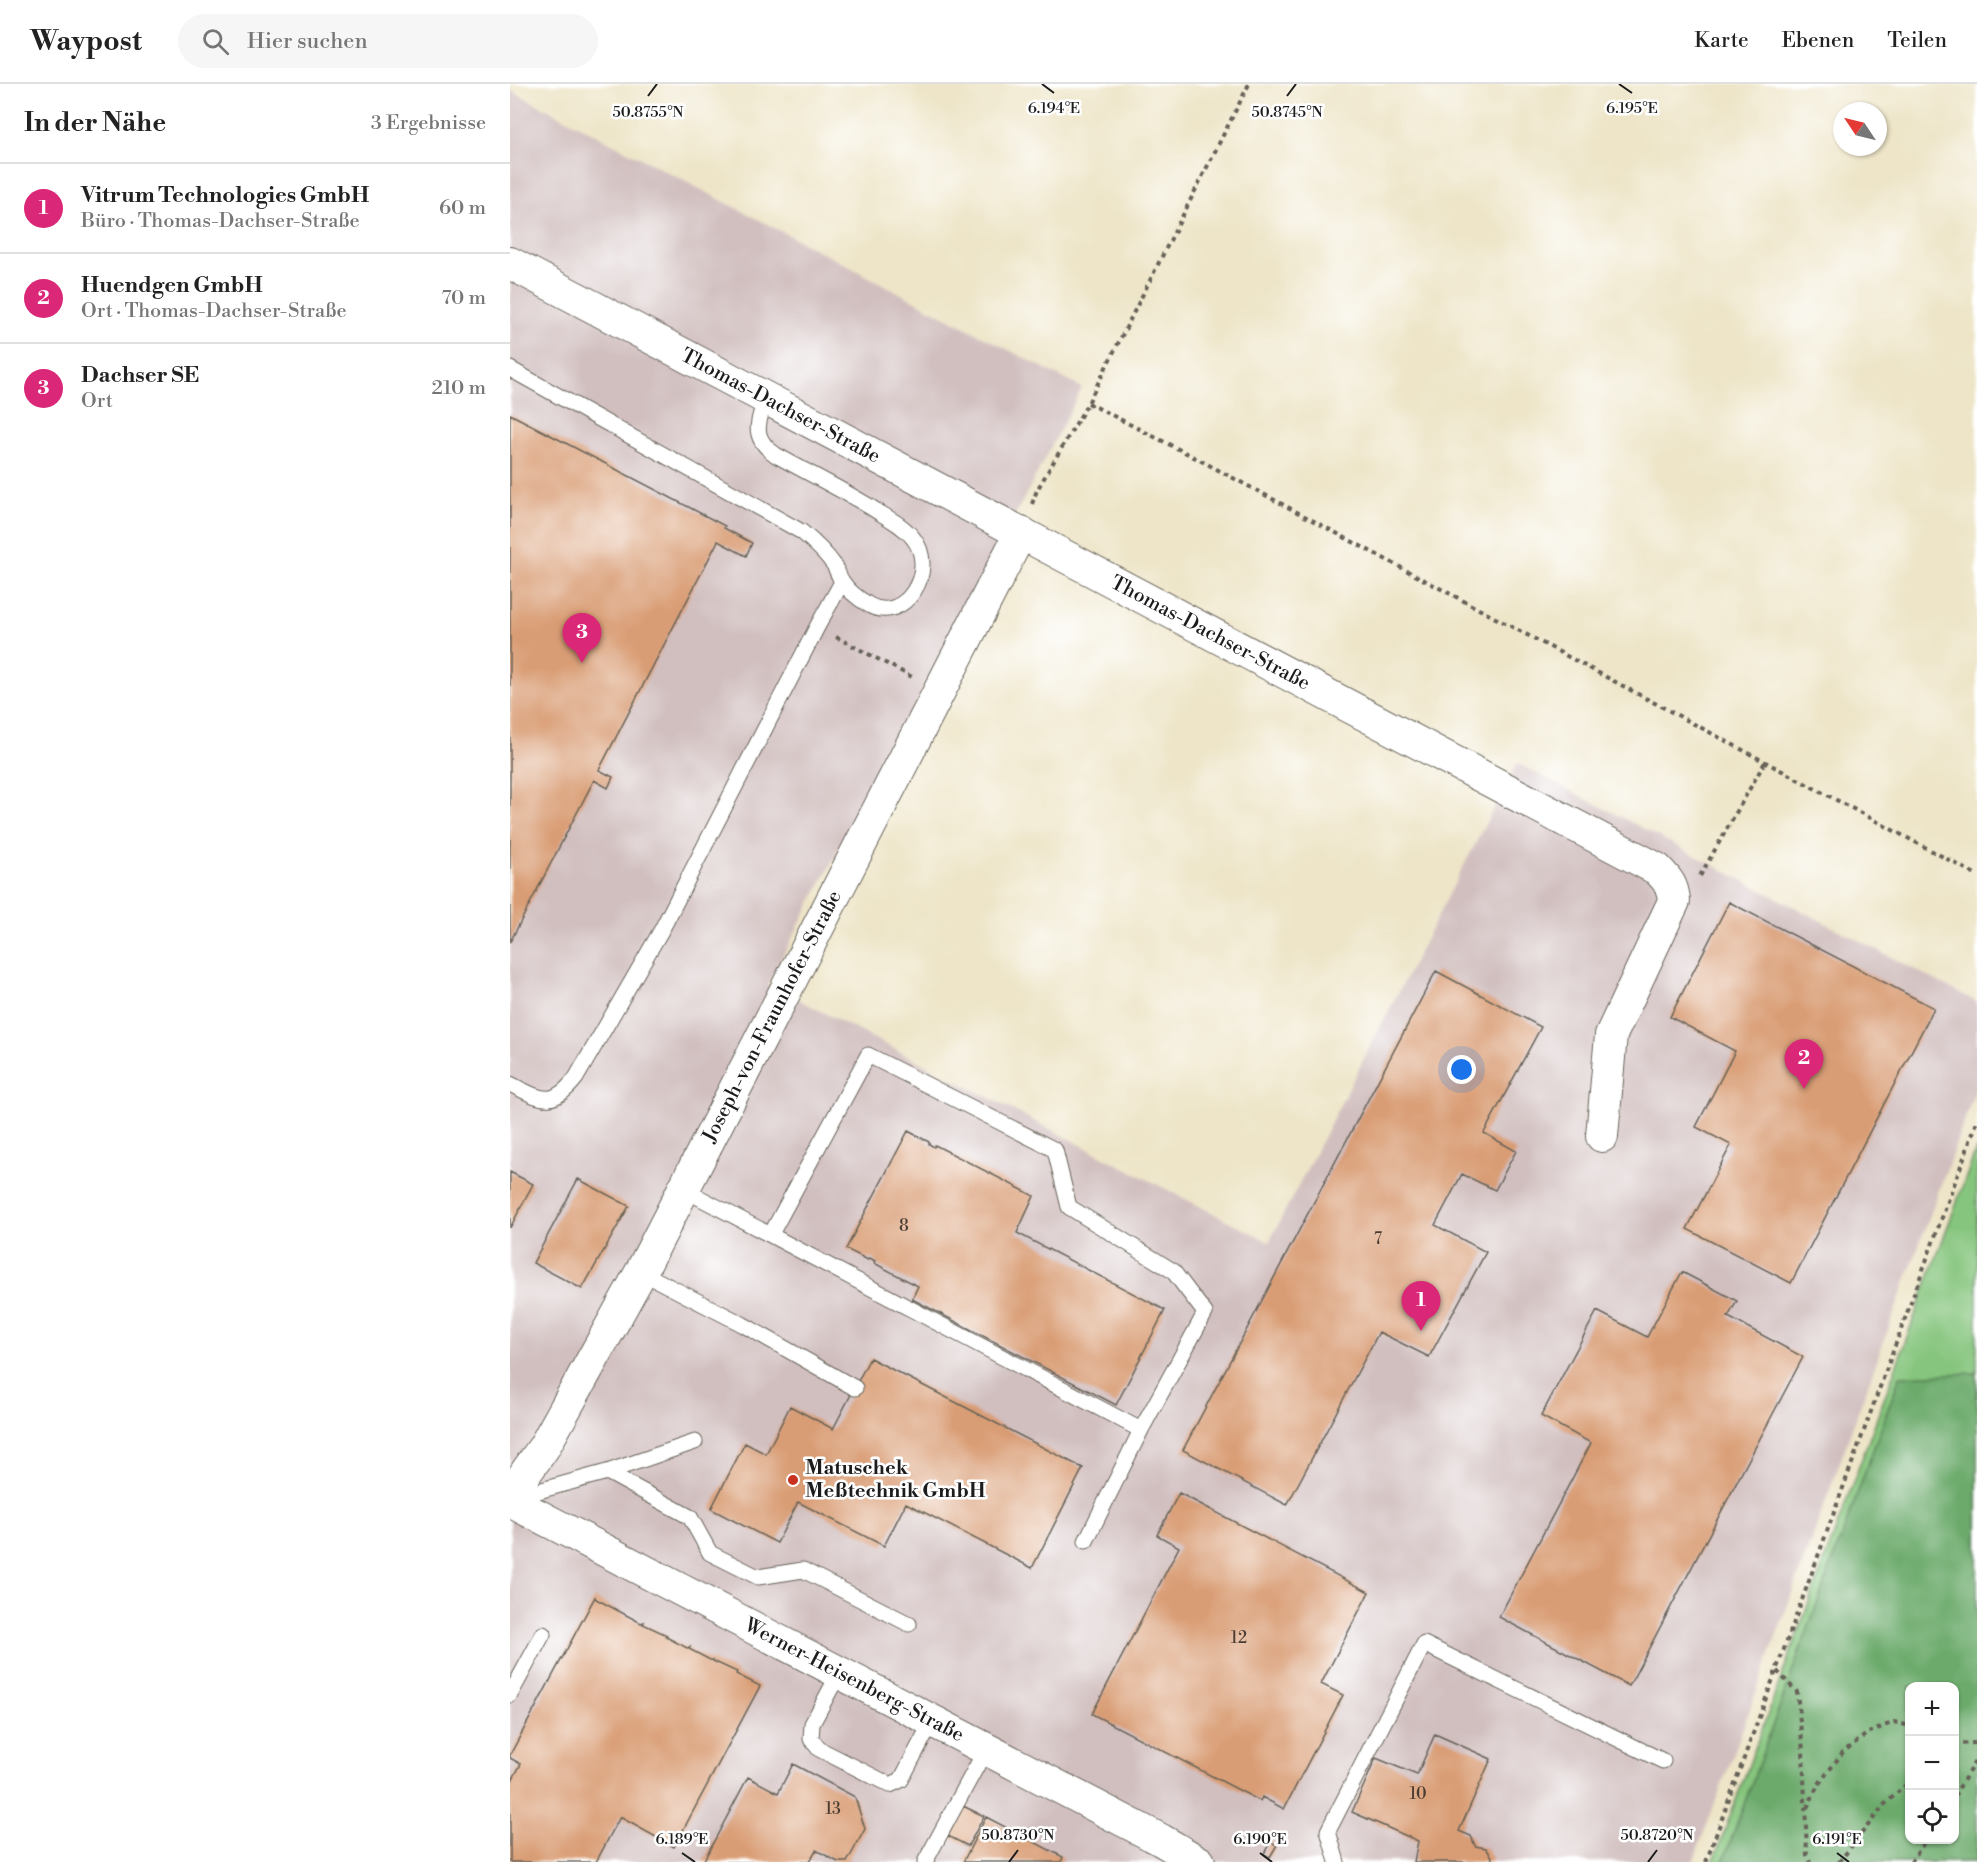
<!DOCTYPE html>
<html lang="de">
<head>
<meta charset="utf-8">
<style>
	body { margin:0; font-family:"Libre Bodoni",serif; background:#f6f6f6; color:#222 }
	.controls { position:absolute; right:18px; bottom:18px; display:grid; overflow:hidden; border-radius:12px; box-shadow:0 2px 4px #0004 }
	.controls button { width:54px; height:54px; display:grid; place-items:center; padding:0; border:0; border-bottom:2px solid #e0e0e0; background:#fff; color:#222; font:30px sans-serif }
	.compass { position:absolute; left:1323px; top:18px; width:54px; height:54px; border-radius:50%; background:#fff; box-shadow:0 2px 4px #0004; rotate:305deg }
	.you { position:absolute; left:952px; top:986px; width:21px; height:21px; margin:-15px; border:4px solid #fff; border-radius:50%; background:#1a73e8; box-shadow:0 0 0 9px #1a73e833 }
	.badge { display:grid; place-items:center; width:39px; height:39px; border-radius:50%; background:#db2777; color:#fff; font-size:20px; font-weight:700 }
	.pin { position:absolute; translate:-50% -50px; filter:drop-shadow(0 2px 3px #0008) }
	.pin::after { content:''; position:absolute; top:32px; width:21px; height:18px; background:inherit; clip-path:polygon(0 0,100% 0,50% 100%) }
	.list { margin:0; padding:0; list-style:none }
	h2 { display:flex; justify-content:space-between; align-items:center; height:78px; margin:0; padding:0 24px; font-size:26px }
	h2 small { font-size:20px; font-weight:400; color:#767676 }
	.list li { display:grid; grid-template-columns:39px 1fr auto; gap:18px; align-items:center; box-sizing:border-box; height:90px; padding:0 24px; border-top:2px solid #e0e0e0 }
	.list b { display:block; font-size:22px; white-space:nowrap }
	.list p { margin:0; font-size:20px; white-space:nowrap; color:#767676 }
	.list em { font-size:20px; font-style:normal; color:#767676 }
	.icon { flex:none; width:33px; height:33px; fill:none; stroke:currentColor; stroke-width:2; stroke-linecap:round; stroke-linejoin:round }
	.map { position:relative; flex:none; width:1467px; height:1778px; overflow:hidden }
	header { display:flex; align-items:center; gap:36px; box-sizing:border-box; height:84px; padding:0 30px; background:#fff; border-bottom:2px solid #e0e0e0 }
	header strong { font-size:28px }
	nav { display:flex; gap:33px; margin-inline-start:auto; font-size:21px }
	.search { width:420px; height:54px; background:#f6f6f6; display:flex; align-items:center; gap:15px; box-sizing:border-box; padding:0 21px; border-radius:33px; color:#767676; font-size:22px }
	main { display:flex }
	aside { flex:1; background:#fff }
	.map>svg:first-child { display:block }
	.industrial { fill:#d1bfbf }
	.green { fill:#85c57d; stroke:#50704c; stroke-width:1.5; fill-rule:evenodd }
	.forest { fill:#6caa6c; stroke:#446344; stroke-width:1.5; fill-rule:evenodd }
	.building { fill:#d99d75 }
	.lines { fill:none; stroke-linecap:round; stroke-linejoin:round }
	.service-casing { stroke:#666258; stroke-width:17 }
	.minor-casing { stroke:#666258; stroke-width:34 }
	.path { stroke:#666258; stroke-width:4; stroke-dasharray:4.5 4.5; stroke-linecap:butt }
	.service { stroke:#fff; stroke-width:15 }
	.minor { stroke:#fff; stroke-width:32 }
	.ticks { fill:none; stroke:#1c1c1c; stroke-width:2 }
	.poi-dot { fill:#c8321e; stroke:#fff; stroke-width:2 }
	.labels { text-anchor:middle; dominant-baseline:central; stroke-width:5; stroke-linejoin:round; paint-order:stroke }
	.number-label { font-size:16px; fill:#4b3c32 }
	.street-label { font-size:20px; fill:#1c1c1c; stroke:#fff }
	.poi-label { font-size:20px; font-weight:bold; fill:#1c1c1c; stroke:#fff; text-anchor:start }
	.ticks-label { font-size:15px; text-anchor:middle; fill:#1c1c1c; stroke:#fff; stroke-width:5; stroke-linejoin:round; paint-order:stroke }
</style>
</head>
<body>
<header>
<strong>Waypost</strong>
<div class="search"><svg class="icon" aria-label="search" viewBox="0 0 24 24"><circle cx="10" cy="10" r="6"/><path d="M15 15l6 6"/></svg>Hier suchen</div>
<nav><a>Karte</a><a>Ebenen</a><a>Teilen</a></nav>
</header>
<main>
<aside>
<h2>In der Nähe<small>3 Ergebnisse</small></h2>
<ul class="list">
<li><span class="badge">1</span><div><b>Vitrum Technologies GmbH</b><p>Büro · Thomas-Dachser-Straße</p></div><em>60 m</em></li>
<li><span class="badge">2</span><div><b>Huendgen GmbH</b><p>Ort · Thomas-Dachser-Straße</p></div><em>70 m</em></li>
<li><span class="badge">3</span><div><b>Dachser SE</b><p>Ort</p></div><em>210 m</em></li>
</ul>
</aside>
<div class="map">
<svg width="1467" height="1778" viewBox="0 0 1467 1778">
	<rect width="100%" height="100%" fill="#fff"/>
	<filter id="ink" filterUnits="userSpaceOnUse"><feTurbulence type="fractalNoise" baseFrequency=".0167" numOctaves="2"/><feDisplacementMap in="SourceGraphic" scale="12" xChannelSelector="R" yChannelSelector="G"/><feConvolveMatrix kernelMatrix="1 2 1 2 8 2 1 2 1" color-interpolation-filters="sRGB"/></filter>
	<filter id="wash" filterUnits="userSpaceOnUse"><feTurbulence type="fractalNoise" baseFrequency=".008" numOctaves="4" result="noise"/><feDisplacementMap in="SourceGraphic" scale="24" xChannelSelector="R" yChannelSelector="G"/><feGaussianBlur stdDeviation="1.35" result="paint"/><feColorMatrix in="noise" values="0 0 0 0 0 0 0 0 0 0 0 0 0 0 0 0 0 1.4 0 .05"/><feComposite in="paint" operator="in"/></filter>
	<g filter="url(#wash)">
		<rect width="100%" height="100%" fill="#eee5c8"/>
		<path class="industrial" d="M0,6L572,304L258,900L759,1158L1007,679L1467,918V1002L1222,1674L1183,1778H0Z"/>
		<path class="green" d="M1467,1063V1778H1203ZM1400,1602H1444V1756H1400Z"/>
		<path class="forest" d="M1467,1289V1778H1213L1390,1292ZM1400,1602H1444V1756H1400Z"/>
		<g id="blocks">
			<path class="building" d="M0,330L215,442L214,444L242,459L236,472L208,457L89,686L103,693L98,704L84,696L0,858Z
				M1219,818L1424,924L1281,1199L1177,1145L1221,1061L1186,1043L1225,967L1160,933Z
				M926,887L1031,943L974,1049L1006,1067L985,1106L952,1090L925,1141L976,1168L919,1273L869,1248L777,1421L673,1366Z
				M398,1047L419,1058V1060L424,1063L425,1061L524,1112L507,1149L655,1226L606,1321L402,1215L408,1202L364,1179L365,1177L360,1174L358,1176L336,1165Z
				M0,1088L23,1100L0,1144Z
				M68,1095L119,1122L72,1205L23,1179Z
				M1172,1188L1227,1217L1218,1233L1293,1273L1119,1602L989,1533L1081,1359L1031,1332L1087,1227L1137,1253Z
				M360,1274L573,1384L522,1484L396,1419L374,1462L288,1418L267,1459L201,1425L235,1359L256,1370L280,1322L323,1345Z
				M669,1409L859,1508L811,1600L833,1611L774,1725L752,1713L750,1717L582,1630L669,1463L647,1451Z
				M85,1513L86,1515L131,1539L134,1538L133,1540L157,1551L156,1553L177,1564L180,1563L179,1565L200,1576H203V1577L227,1588L226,1590L250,1602L164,1763L110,1733L86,1778H0V1700L11,1680L0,1674V1671Z
				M925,1650L981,1675L949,1747L961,1752L965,1762L976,1764L982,1773L981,1778H904L908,1757L842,1728L866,1674L907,1691Z
				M283,1680L345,1713L355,1745L337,1778H328L306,1766L299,1778H193L238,1693L268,1709Z
				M453,1722L474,1732L458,1762L438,1752Z
				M476,1733L553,1773L551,1778H453Z
				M760,1758L767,1761L760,1773L754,1770Z"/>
		</g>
	</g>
	<g filter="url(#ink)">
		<use href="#blocks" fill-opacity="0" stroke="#666258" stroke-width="1.5"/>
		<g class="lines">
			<g class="service-casing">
				<path id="service" d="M0,285L292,448C304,458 315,468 324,481C327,486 328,492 332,497C338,507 349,515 359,521C394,541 429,486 403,454C393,441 376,433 362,424C331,405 298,389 266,371C240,353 248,339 256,313
					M0,1000C31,1015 42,1025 66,994L152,845L307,543L332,498
					M173,1105L631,1346L695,1229L663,1187L559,1123L545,1066L358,971L261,1150
					M131,1188L232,1240L345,1304
					M97,1388L180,1433L200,1469L248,1493L293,1486L399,1540
					M3,1414L97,1388L185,1358
					M576,1457L631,1346
					M329,1589L302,1640L301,1655L309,1665L380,1701L391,1696L422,1637
					M0,1611L33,1550
					M415,1778L476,1665
					M827,1778L818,1747L914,1560L1153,1677"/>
			</g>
			<g class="minor-casing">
				<g id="minor">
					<path id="s1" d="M0,179L1147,785C1158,796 1163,802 1164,817L1101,951L1092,1052"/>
					<path id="s2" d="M0,1411L34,1363L131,1188L511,448"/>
					<path id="s3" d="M0,1417L651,1756L689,1778"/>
				</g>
			</g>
			<path class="path" d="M578,319L682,372L1467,791
				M522,420L527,406L578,319L739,0
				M326,553L402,593
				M1190,792L1255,678
				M1267,1587L1287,1608L1293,1667L1297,1771L1300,1778
				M1444,1663L1448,1660L1467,1659
				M1444,1712L1467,1674
				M1297,1724L1308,1701L1333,1668L1358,1649L1384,1638L1400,1642
				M1196,1778L1467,1038
				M1329,1778L1374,1721L1400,1697
				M1401,1778L1416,1756"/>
			<use href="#service" class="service"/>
			<use href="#minor" class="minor"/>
		</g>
	</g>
	<path class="ticks" d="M532,0L544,9M1109,0L1122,9M138,12L147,0M777,12L786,0M172,1769L185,1778M750,1769L762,1778M1327,1769L1339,1778M499,1778L508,1766M1138,1778L1147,1766"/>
	<circle class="poi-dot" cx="283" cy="1396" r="6"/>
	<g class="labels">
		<g class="number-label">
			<text x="394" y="1142">8</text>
			<text x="868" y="1155">7</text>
			<text x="729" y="1554">12</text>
			<text x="908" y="1710">10</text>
			<text x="323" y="1725">13</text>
		</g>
		<g class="street-label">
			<text stroke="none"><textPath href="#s1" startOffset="306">Thomas-Dachser-Straße</textPath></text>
			<text stroke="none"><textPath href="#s1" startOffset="792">Thomas-Dachser-Straße</textPath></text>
			<text stroke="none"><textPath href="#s2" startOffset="546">Joseph-von-Fraunhofer-Straße</textPath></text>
			<text stroke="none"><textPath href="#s3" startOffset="388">Werner-Heisenberg-Straße</textPath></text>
		</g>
		<g class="poi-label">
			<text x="295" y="1384">Matuschek<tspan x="295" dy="23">Meßtechnik GmbH</tspan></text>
		</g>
	</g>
	<g class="ticks-label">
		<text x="544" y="29">6.194°E</text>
		<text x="1122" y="29">6.195°E</text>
		<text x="138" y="33">50.8755°N</text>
		<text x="777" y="33">50.8745°N</text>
		<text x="508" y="1756">50.8730°N</text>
		<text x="1147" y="1756">50.8720°N</text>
		<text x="172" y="1760">6.189°E</text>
		<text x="750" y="1760">6.190°E</text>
		<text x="1327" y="1760">6.191°E</text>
	</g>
</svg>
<div class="controls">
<button>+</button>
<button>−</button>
<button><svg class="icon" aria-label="locate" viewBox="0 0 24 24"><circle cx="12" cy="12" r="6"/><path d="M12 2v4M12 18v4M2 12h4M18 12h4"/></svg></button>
</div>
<svg class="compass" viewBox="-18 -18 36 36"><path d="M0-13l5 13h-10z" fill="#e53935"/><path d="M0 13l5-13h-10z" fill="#767676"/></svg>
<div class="you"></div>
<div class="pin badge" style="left:911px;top:1247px">1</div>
<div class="pin badge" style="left:1294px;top:1005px">2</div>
<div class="pin badge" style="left:72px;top:579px">3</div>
</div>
</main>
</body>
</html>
